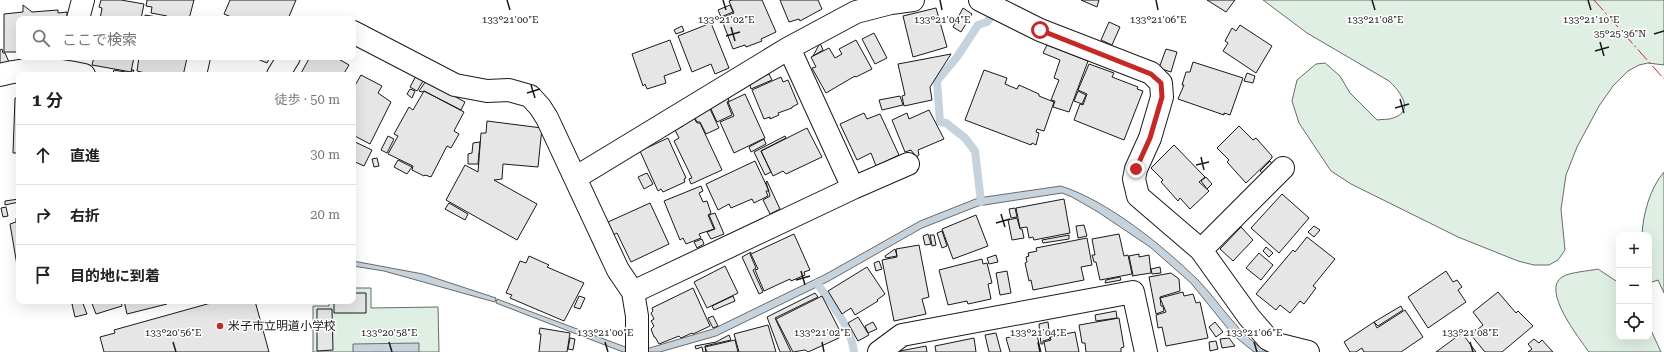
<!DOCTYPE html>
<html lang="ja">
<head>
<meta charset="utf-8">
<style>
	body { margin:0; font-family:"Roboto Serif","Noto Sans JP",serif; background:#f2f2f2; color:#222 }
	.controls { position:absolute; right:12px; bottom:12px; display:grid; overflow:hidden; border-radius:8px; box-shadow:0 4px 16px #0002 }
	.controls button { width:36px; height:36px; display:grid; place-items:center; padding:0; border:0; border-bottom:1px solid #e0e0e0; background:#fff; color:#222; font:20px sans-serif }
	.stop { position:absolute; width:12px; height:12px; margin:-9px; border:3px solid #c62828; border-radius:50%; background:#fff }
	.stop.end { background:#c62828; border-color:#fff; box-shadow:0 1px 4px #0008 }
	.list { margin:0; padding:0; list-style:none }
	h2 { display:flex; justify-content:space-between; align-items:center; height:52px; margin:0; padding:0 16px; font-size:17px }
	h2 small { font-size:13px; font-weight:400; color:#767676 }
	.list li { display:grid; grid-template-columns:26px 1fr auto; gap:12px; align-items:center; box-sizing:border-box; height:60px; padding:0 16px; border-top:1px solid #e0e0e0 }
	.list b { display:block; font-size:15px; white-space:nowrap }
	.list em { font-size:13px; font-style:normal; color:#767676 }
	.icon { flex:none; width:22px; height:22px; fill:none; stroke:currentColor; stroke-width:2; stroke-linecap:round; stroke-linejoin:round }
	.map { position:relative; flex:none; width:1664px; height:352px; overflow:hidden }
	.search { position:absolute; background:#fff; box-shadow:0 4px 16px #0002; left:16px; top:16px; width:340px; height:44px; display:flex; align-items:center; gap:10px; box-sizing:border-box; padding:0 14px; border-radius:8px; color:#767676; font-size:15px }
	.panel { position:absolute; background:#fff; box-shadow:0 4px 16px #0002; left:16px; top:72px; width:340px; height:232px; border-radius:8px }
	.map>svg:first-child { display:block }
	.green { fill:#e0efe3; stroke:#6a6a6a }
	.water { fill:#c6d2dc; stroke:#6a6a6a }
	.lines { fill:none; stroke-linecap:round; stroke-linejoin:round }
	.stream { stroke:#c6d2dc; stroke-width:8 }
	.building { fill:#e6e6e6; stroke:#1a1a1a }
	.minor-casing { stroke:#1a1a1a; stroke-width:24 }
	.minor { stroke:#fff; stroke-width:22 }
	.power { stroke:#c62828; stroke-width:1; stroke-dasharray:14 3 2 3; stroke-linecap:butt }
	.route { stroke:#c62828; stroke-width:5 }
	.ticks { fill:none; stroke:#1a1a1a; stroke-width:1.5 }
	.poi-dot { fill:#c62828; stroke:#fff; stroke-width:1.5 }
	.labels { text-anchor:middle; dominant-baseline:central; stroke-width:3; stroke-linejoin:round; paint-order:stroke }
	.poi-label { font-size:12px; fill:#1a1a1a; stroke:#fff; text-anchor:start }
	.ticks-label { font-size:10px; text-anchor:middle; fill:#1a1a1a; stroke:#fff; stroke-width:3; stroke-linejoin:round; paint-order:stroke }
</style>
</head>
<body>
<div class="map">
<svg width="1664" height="352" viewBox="0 0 1664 352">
	<rect width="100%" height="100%" fill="#fff"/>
	<path class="green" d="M1263,0H1664V65L1648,63L1639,65L1628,71L1613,86L1599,106L1577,147L1566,175L1561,209L1565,250L1558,260L1549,265H1534L1518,261L1458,237L1351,184L1331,171L1299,123L1292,101L1297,80L1316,64L1325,63L1340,76L1350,93L1377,120C1382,119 1389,120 1393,118C1416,111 1399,90 1389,81L1307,33Z
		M1664,172V293L1658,280L1649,283V235H1642C1643,214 1650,188 1664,172Z
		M1598,269L1619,283V337H1649V326L1661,352H1589C1579,338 1541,290 1562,277C1570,272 1589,271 1598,269Z
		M353,288H371V308L438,307L439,352H313V306H329V301H353Z"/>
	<path class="water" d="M1061,186C1108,201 1162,245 1198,280C1221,304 1238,334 1267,352H1254L1233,335L1191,283L1150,247L1098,212L1072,197L1062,193L978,206L922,228L829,281L716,336L660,352H646V349L713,329L826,274L920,221L978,198Z
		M353,261L423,274L496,298L495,302L491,301L384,271L353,266Z
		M497,299L628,348L627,352H623L496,303Z
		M419,343V352H353V344Z"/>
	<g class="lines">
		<path class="stream" d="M981,202L975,151L965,138L946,123L940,122L937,81L957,57L978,25L987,22L990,18
			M817,283C831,304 851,326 854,352"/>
	</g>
	<path class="building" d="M101,0H121L144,4L141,19H100L102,8L99,7Z
		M147,0H194L189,19L166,18L167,16L151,13L152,7L146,6Z
		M230,0H296L288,19H236L224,14Z
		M732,0H762L776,32L761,39L762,41L746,47L745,45L733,49L721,18L734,13L729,1Z
		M780,0H818L822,9L800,21L799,19L789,22Z
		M1081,0H1099L1097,7Z
		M1207,0H1235L1226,12Z
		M23,5L32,12L58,10V13L67,12V19H19V52H4V14L23,12Z
		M730,5L733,12L721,17L718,10Z
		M936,8L947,47L913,57L903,16Z
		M963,8L972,14L961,32L953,27Z
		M145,15L163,18V19H145Z
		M1109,22L1120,27L1112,45L1101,40Z
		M711,23L729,68L715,74L711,64L692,72L678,36Z
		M1240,25L1272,46L1256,73L1223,51L1228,43L1225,41L1232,28L1236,31Z
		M682,26L684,31L676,34L674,30Z
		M874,33L887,58L875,64L862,39Z
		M670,40L681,70L664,76L666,83L647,89L645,84L643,86L632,54Z
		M856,40L872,69L856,77L855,76L826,93L812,68L816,67L811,57L829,48L835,58L842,54L839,49Z
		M820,43L823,50L813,56Z
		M1047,45L1088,61L1069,112L1053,107L1055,101L1051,100L1059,80L1054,78L1060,60L1043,53Z
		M2,49L3,53H5L9,62L0,66V50Z
		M1166,49L1177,52L1171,72L1159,68Z
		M951,54L930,87L932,100L904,106L902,96L905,95L898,64Z
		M94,57H134L131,72L92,65Z
		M139,57H193L190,75L158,73V75H144L145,73L137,71Z
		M253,57H270L267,63Z
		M310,57H335L349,65L343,75H300Z
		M1193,62L1243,78L1230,115L1224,113V115L1178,99L1184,85H1182L1186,72H1190Z
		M1089,64L1114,73L1112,77L1138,87L1137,89L1143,91L1124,140L1074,120L1080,104L1083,105L1087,94L1078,90Z
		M114,70L131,73L132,70H134L132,75L113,73Z
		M984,70L1007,78L1005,84L1017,89L1019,85L1039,94V96L1054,102L1044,131L1037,129L1036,132L1039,133L1036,145L1032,143L1031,145L965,120Z
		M1247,73L1255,76L1253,83L1244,81Z
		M417,74L425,78L417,91L410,87Z
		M769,74L772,80L751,89L749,82Z
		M361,75L382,86L378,93L391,102L370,144L353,135V89Z
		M781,77L783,82L788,80L798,104L792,107V108L778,113L779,115L770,119V117L764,119L752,90Z
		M426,81L465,102L461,110L424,91L422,92L419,91Z
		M410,89L415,91L412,98L407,94Z
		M424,91L464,112L454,131L459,134L451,148L447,146L431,177L425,175L424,176L412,170L413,166L388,154L398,136L394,134L409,107L413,110Z
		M1078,91L1086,95L1082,104L1074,101Z
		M745,94L765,138L734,153L720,122L734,116L728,102Z
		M900,96L903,105L882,110L879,100Z
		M15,98H19V153H13Z
		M728,98L729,101L727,102L732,115L717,122L710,107Z
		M710,109L719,128L706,134L700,122H697L694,116Z
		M929,110L944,139L918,150L919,155L916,157L911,150L905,152L892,120L907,113L909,119Z
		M864,113L867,119L880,114L899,155L876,166L871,153L857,160L840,124Z
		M694,118L697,123H700L722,170L691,184L689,179L692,178L674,141L679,138L675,130L683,126L681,123Z
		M487,121L542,128L538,167L503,164L502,179L494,180L537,204L517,240L446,200L465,165L478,172L481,133H486Z
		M1239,126L1253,140L1256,138L1272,156V158L1246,183L1227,162L1229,160L1217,148Z
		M807,128L822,157L786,174L783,171L773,176L761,151Z
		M388,136L394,139L387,153L381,150Z
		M785,136L786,138L761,151L771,172L765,175L754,152Z
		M668,138L686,178L684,179L685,182L663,192L661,189L658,191L640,151Z
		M764,139L766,144L751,152L749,147Z
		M353,141L372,150L364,166L353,161Z
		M480,142L478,164H468V154L472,153L473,143Z
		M1174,145L1205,177L1199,182L1209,191L1190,209L1180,198L1178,201L1161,182L1163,180L1151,168Z
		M377,158L379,166L374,167L372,159Z
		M398,160L412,167L407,174L394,167Z
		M755,161L769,191H766L768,196L754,203L752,199L731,208L729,204L718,210L706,184Z
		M1270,161L1273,165L1264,174L1260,171Z
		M647,173L653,184L644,189L638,177Z
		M1206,177L1212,184L1207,189L1201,181Z
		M767,181L780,209L770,214L763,200L770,196L766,182Z
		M701,186L703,191L699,193L703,202L707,201L711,213L708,215L714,229L699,234L701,238L686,244L683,238L680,240L664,201Z
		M1282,194L1309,218L1279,253L1251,228Z
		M19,199V202L5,205V201Z
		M1064,199L1070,233L1034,240L1033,237L1029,238L1027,227L1020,228L1016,208Z
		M449,203L468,214L465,220L445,209Z
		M650,203L669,244L631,262L617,233L613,235L608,222Z
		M6,207L8,216L3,217L1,208Z
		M1015,208L1017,217L1011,218L1009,209Z
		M715,213L724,234L711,239L707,232L715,229L709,215Z
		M976,215L988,246L953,259L942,229Z
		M16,218H19L18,271L10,224L16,222Z
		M1017,218L1020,229H1022L1024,238L1012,240L1008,220Z
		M1084,225L1087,236L1078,238L1076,226Z
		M1314,226L1320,230L1314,237L1308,232Z
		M1241,227L1253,240L1233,261L1220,249Z
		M942,231L947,246L942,248L937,233Z
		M794,234L810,270L804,272L805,275L791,281L790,279L764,291L755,270L758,269L751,254Z
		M928,234L931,244L925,245L923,236Z
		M1119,234L1124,256L1128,255L1132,274L1100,280L1096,262H1094L1092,255H1095L1092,239Z
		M930,235H934L936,245L932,246Z
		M1069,235V239L1043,243L1042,240Z
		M1307,237L1335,259L1313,286L1316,288L1304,304L1300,301L1290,313L1280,305L1276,310L1256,294L1293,250L1295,252Z
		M1087,238L1092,265L1081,267L1084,280L1033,290L1031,280L1029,281L1025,263L1027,262L1026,257L1029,256L1028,253L1037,251L1036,248Z
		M702,239L704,244L697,248L694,242Z
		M919,245L929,297L922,299L926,314L894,321L882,260L897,257L896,249Z
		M1266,247L1273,253L1269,257L1263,251Z
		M895,249L897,256L886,258L885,256Z
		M751,252L750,254L756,268L753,270L763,292L759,294L742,257Z
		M1259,253L1273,265L1261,280L1246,268Z
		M1139,254V257L1149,255L1151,273L1132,276L1133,275L1129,256Z
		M996,255L998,262L989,264L987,258Z
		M529,256L549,265L547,267L584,283L564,321L510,298L512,295L506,293L520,261L526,263Z
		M982,259L983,264L987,263L992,283L988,284L991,299L968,304L967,301L948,305L939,270Z
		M879,261L882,269L876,271L874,263Z
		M725,266L738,293L707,308L694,282Z
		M867,267L885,294L877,300L878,301L855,315L851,308L842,314L828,291Z
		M1160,267L1161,273L1152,274L1151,269Z
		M1007,271L1011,293L1000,295L996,273Z
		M1446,271L1453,282L1457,280L1462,287L1458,290L1466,302L1428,328L1408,297Z
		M1171,273L1179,279L1180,291L1160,297L1161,306H1163L1164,311L1156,314L1149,277Z
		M1120,277L1121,280L1105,283L1106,280Z
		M693,288L710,326L693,334L692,333L681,338L679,336L659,344L655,337H654L651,329L654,326L651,321L654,319L651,313L653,311L652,308Z
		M1183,292L1184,296L1193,294L1196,303L1200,302L1208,338L1166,346L1162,327L1158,328L1156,315L1166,312L1160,298Z
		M1498,292L1516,313L1518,311L1533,326L1502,352H1485L1471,335L1483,325L1473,312Z
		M353,293H366V313H334V301H353Z
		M815,293L818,297L775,318L791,352H780L767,317Z
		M579,296L585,298L580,309L574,307Z
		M733,296L735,301L714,310L712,306Z
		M822,296L840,331L837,333L839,338L808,352L805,350L793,352L776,319Z
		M82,301L87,314L75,317L72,304Z
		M91,301H121L122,306L96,314Z
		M124,301H166L167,304L127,314Z
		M218,301H255L269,352H104L100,337L115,333L114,330Z
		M1401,306L1403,310L1378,326L1374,322Z
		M317,309H332L333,350L317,351Z
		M1405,310L1423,337L1401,352H1364L1362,348L1356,352H1350L1344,342L1374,322L1377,328Z
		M1116,311L1117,318L1096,321L1095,315Z
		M713,316L718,326L713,328L708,318Z
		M858,317L869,335L858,341L848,323Z
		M1119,318L1124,347L1121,348V352H1086L1085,343H1082L1079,325Z
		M873,322L877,329L868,333L865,326Z
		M1048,322L1050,339L1043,341V344H1041L1039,324Z
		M1215,322L1223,332L1216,337L1209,327Z
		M768,325L776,352H739L734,334Z
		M540,328L570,333L567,352H539L541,334H539Z
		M1036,331L1041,352H1010L1006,338Z
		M1075,332L1079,352H1046L1044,342L1051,340L1050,337Z
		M996,333L1001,352H989L985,335Z
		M1462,333L1476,352H1436Z
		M729,335L731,340L705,346L706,352H703L702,347L696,349L695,346L716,342Z
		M570,338L575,339L573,350L568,349Z
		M974,338L976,352H936L935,346Z
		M1229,338L1235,346L1222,348L1220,339Z
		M1534,339L1539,343L1542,340L1553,352H1528L1532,349L1528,344Z
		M735,340L738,352H707L705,347Z
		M1216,341L1218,349L1210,351L1209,342Z
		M926,346L927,352H900V351Z"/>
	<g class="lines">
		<g class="minor-casing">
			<path id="minor" d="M980,0L1040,30L1151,73L1161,83L1162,97L1150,138L1136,169L1134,179L1138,196L1201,250L1249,317L1268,339L1280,345L1308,352
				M78,19L83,0
				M353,32L455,85L487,91L509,90L530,96L540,107L547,118L618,270L633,292L637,316V352
				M789,48L856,12L891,3L913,0
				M0,75C28,67 56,69 84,75
				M195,75L199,57
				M278,75L289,57
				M575,178L789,48L853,188L633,292
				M853,188L908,164
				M1201,250L1283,168
				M879,352L902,335L1133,292L1146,352"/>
		</g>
		<use href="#minor" class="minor"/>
		<path class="power" d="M1594,0L1664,79"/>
	</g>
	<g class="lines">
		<path class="route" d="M1040,30L1151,74L1161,83L1162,97L1150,138L1136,169"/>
	</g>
	<path class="ticks" d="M507,0L510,10M723,0L726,10M940,0L942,10M1156,0L1158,10M1372,0L1375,10M1588,0L1591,10M731,27L735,41M1654,34L1664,31M726,36L740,32M1600,42L1604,56M1595,51L1609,47M531,85L535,98M527,93L540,89M1400,99L1404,113M1395,108L1409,104M1201,157L1204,170M1196,165L1209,162M1001,214L1005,227M996,223L1010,219M801,271L805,285M796,280L810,276M173,342L176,352M389,342L392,352M605,342L608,352M822,342L824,352M1038,342L1040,352M1254,342L1257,352M1470,342L1473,352"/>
	<circle class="poi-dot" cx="220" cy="326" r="4"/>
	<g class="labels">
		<g class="poi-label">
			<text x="228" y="326">米子市立明道小学校</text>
		</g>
	</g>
	<g class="ticks-label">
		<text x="510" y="23">133°21'00"E</text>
		<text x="726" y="23">133°21'02"E</text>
		<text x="942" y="23">133°21'04"E</text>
		<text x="1158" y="23">133°21'06"E</text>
		<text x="1375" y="23">133°21'08"E</text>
		<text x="1591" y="23">133°21'10"E</text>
		<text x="1620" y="37">35°25'36"N</text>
		<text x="173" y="336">133°20'56"E</text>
		<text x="389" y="336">133°20'58"E</text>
		<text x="605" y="336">133°21'00"E</text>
		<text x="822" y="336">133°21'02"E</text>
		<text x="1038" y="336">133°21'04"E</text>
		<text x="1470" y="336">133°21'08"E</text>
		<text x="1254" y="336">133°21'06"E</text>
	</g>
</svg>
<div class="controls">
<button>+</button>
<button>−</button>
<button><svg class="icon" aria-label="locate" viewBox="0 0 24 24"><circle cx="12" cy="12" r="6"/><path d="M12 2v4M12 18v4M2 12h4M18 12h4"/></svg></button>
</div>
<div class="stop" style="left:1040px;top:30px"></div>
<div class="stop end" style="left:1136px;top:169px"></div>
<div class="search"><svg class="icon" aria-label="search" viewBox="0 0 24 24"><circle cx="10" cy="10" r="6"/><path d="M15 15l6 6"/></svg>ここで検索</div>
<section class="panel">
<h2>1 分<small>徒歩 · 50 m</small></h2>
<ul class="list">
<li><svg class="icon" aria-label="ahead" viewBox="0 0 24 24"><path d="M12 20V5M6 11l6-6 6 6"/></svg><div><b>直進</b></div><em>30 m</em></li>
<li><svg class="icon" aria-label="right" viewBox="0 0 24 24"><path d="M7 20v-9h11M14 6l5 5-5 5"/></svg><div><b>右折</b></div><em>20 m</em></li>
<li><svg class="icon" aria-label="arrive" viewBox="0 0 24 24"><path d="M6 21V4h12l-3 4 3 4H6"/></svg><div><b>目的地に到着</b></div></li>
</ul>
</section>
</div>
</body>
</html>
